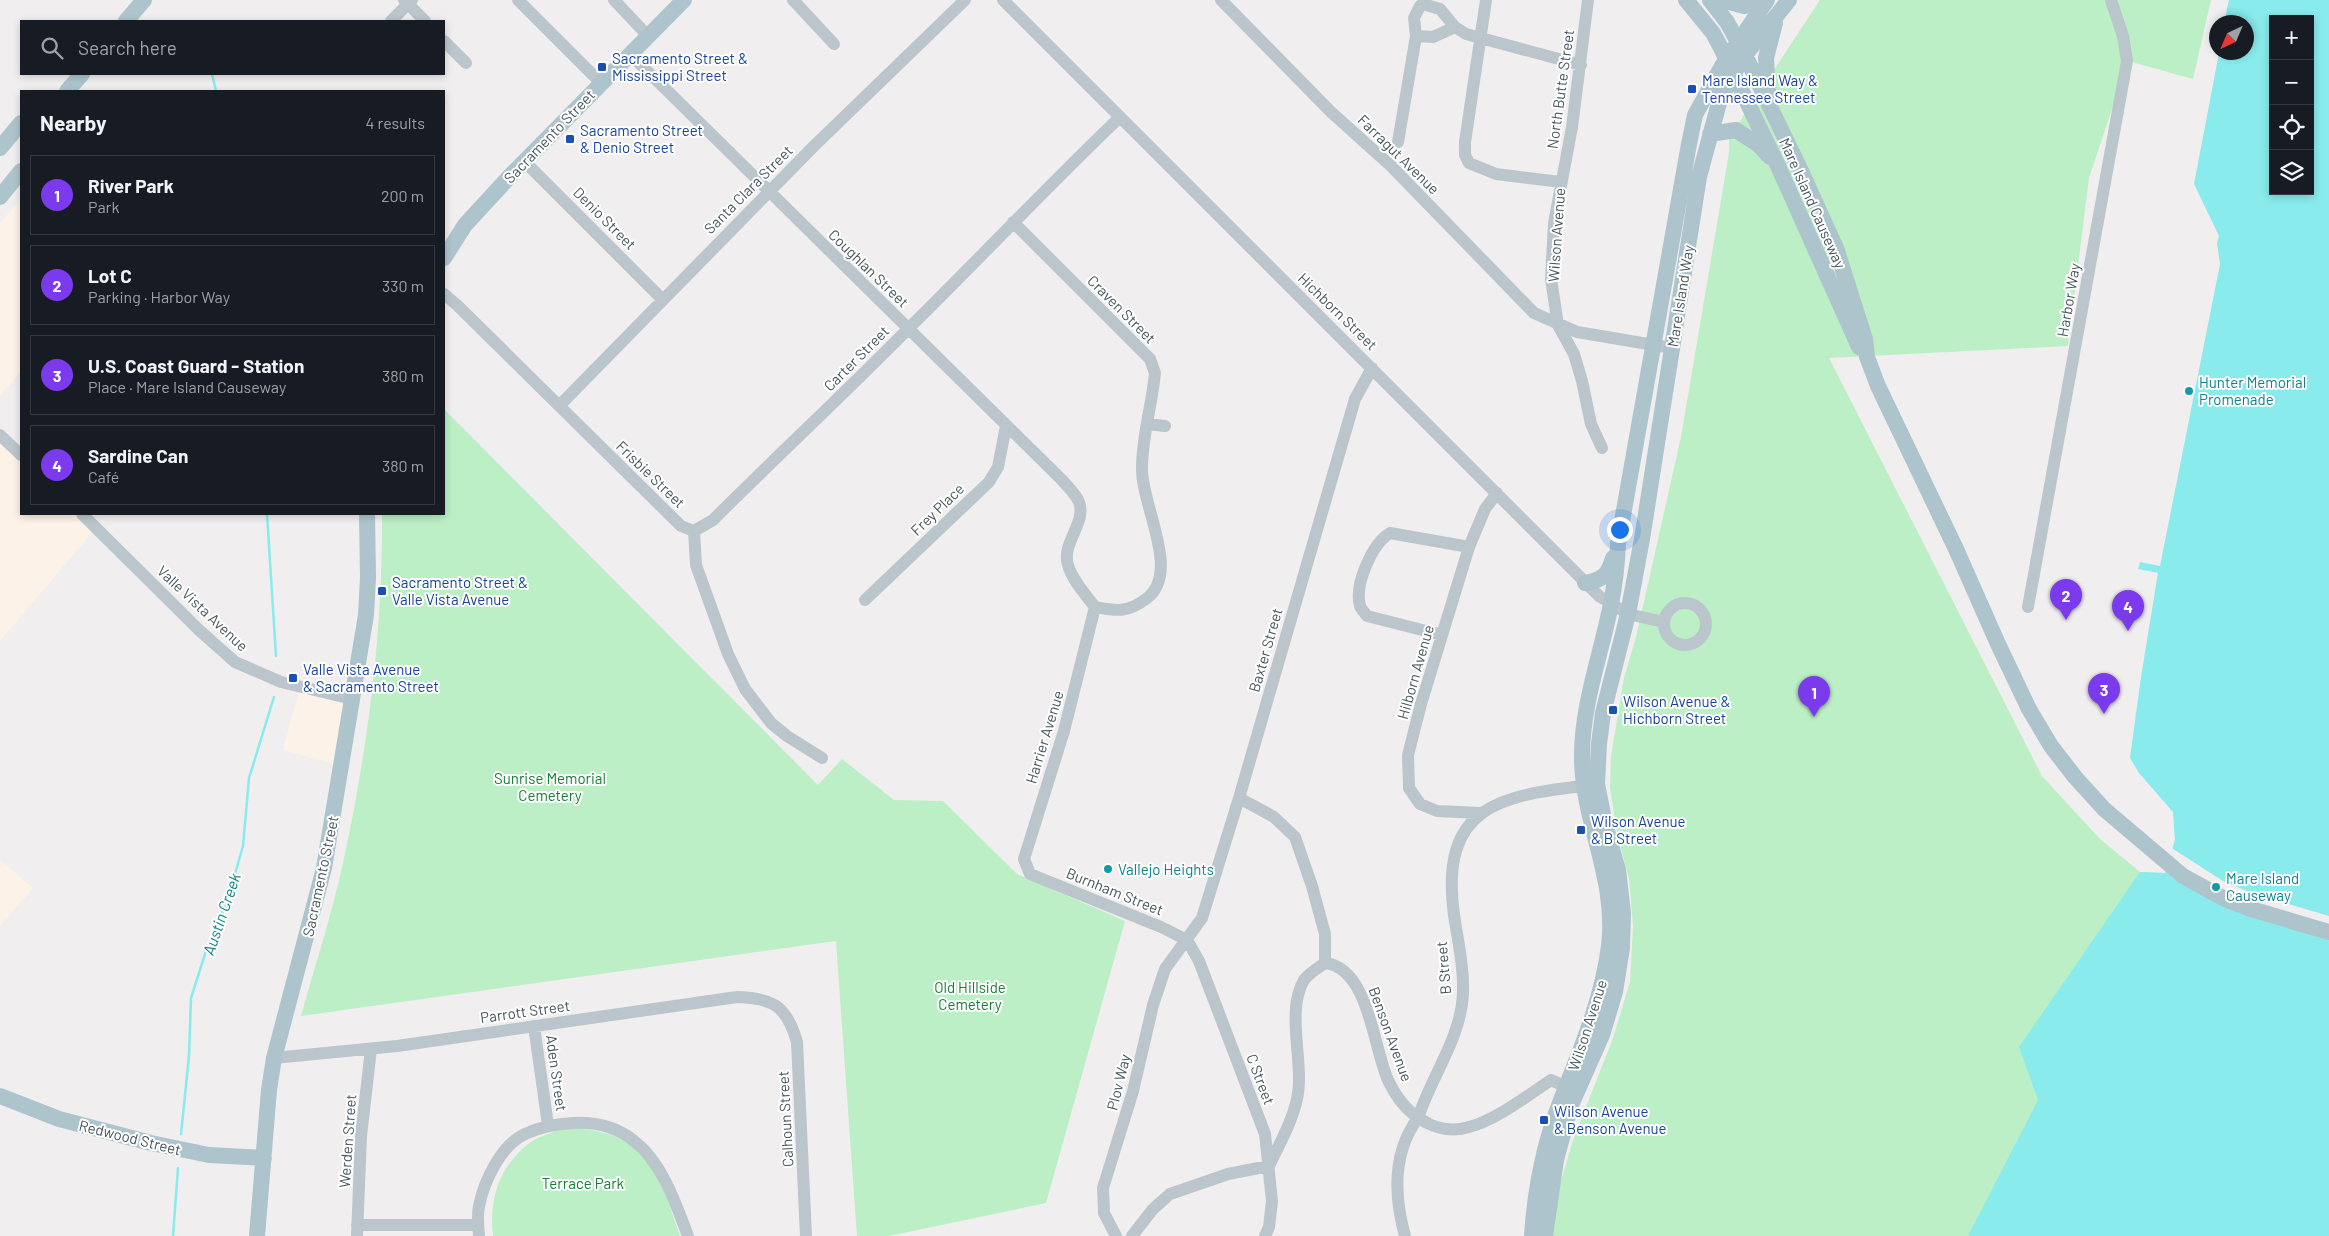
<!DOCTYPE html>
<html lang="en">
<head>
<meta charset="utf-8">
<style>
	body { margin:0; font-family:Barlow,sans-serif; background:#20242c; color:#f1f3f6 }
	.controls { position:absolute; right:15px; top:15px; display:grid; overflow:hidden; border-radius:0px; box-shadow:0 2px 8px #0003 }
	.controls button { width:45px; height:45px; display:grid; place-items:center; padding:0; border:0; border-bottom:1px solid #363941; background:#171b24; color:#f1f3f6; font:25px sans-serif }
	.compass { position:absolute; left:2209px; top:15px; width:45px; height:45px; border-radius:50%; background:#171b24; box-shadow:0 2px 8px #0003; rotate:224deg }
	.you { position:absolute; left:1619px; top:529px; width:18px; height:18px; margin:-12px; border:4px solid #fff; border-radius:50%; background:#1a73e8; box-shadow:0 0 0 8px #1a73e833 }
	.badge { display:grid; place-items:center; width:32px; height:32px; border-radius:50%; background:#7c3aed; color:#fff; font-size:16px; font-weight:700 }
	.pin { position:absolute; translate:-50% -41px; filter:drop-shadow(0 1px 2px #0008) }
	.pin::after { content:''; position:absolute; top:26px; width:18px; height:15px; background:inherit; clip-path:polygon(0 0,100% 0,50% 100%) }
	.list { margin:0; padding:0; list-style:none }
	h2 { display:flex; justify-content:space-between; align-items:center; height:65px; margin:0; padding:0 20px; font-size:21px }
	h2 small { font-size:16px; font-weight:400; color:#9ea1a6 }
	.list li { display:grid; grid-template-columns:32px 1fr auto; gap:15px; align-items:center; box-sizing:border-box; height:80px; margin:0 10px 10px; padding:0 10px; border:1px solid #363941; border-radius:0px }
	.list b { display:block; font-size:19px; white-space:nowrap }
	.list p { margin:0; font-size:16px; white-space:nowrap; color:#9ea1a6 }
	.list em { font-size:16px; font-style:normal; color:#9ea1a6 }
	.icon { flex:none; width:28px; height:28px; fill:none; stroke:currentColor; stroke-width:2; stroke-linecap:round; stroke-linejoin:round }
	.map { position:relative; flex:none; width:2329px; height:1236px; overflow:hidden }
	.search { position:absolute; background:#171b24; box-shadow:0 2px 8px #0003; left:20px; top:20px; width:425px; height:55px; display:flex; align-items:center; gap:12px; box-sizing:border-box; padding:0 18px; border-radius:0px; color:#9ea1a6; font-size:19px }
	.panel { position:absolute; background:#171b24; box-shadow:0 2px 8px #0003; left:20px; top:90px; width:425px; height:425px; border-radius:0px }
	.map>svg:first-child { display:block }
	.commercial { fill:#fcf2e7 }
	.green { fill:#bcefc5 }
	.water { fill:#89ebec; fill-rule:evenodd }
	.pier { fill:#f1eeef }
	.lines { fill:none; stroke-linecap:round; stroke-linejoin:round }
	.stream { stroke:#89ebec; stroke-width:2.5 }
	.minor { stroke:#bac6cb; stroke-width:12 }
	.major { stroke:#aec4cd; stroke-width:16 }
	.transit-dot { fill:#1a4fb4; stroke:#fff; stroke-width:2 }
	.culture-dot { fill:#0f9aa8; stroke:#fff; stroke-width:2 }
	.labels { text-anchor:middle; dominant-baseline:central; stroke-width:4; stroke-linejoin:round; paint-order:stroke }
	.transit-label { font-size:15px; fill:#164399; stroke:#fff; text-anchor:start }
	.street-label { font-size:15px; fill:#46565c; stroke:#fff }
	.culture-label { font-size:15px; fill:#0d838f; stroke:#fff; text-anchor:start }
	.park-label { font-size:15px; fill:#177d35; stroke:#fff }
	.water-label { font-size:16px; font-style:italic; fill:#0d8283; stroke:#fff }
</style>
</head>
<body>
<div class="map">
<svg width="2329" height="1236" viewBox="0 0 2329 1236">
	<rect width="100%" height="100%" fill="#f1eeef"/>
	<path class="commercial" d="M21,199V371L0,396V223Z
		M0,433L21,454V514H82L96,528L0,641Z
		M299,690L349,704L338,765L283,750Z
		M0,860L33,888L0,926Z"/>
	<path class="green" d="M1820,0H2211L2193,79L2128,61L2089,178L2068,346L1829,358L2042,776L2100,839L2140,872L2165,873L2175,840L2174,819L2289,839L2006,1236H1550L1552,1212L1573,1140L1612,1041L1630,982L1633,926L1629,879L1617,833L1610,788L1611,756L1624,678L1636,637L1681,437L1729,153V138Z
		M444,409L818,785L842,759L894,800L943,801L1017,874L1125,921L1046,1203L889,1236H857L836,941L301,1016C315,965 332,914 343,863C368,748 383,631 382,514H444Z
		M566,1128C646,1130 658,1169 680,1236H493C489,1200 498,1169 527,1145C538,1136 553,1132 566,1128Z"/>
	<path class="water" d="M2229,0H2329V1236H1968L2038,1100L2019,1047L2140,872L2165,873L2175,840L2173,812L2139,773L2130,758L2141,677L2158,573L2138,569L2140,562L2160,566L2220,264L2217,243L2219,236L2194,184L2219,53L2246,52V22H2224ZM2273,19H2310V191H2273Z"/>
	<path class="pier" d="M2170,847L2223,881L2252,893L2329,916V934L2166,872L2163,870Z"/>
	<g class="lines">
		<path class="stream" d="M212,74L216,91
			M267,514L276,656
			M181,1134L189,1056L191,998L205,954L227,902L243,846L249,778L274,697
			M173,1236L178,1168"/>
		<path class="minor" d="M404,0L425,21
			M518,0L601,83
			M614,0L648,36
			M793,0L834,44
			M1003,0L1599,596L1628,614L1664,622
			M1221,0L1331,112L1391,166L1534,313L1577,332L1672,348
			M1486,0L1465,142V155L1469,163L1496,174L1561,182
			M1588,0L1572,127L1554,223L1551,279L1558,325L1574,354L1582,381L1591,424L1602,448
			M1420,6L1423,4L1440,9L1455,27L1466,34L1581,65
			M391,21L412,0
			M1416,36L1433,37L1455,27
			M444,41L466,63
			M630,54L1062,480C1068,487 1076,494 1079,502C1087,523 1061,543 1068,565C1072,580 1086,595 1095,607C1117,611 1127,613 1146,599C1182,573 1141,505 1142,468C1142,436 1152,405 1155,373L1150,359L1013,222
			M1398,142L1416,36L1414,18L1420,6
			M524,161L662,299
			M444,294L457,305L681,526L694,531
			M559,406L813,147L965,0
			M1148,424L1165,426
			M0,435L21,455
			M82,514L199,630L235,662L281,682L352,699
			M694,531L713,520C777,456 844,394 908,329C979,259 1048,186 1120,117
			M694,531L696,565L728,654L745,689L771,723L787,736L822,758
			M865,600L989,482L998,467L1006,426
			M1664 624a21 21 0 1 1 42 0a21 21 0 1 1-42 0Z
			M1095,607L1064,731L1024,859L1030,874L1161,927L1187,940
			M2028,607L2127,61L2123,36L2111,0
			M1442,635L1367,616C1365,613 1361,609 1360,606C1354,585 1372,544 1390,533L1469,547
			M1239,798L1274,817L1295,837L1312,886L1325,934V963
			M1481,813L1437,811L1420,804L1409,788L1408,755L1421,704L1469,547L1485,509L1497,493
			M1187,940L1199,961L1265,1134L1272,1201L1269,1227L1265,1236
			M534,1026L548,1125
			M274,1058L397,1046L737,997C774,998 787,1007 797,1042L806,1236
			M1269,1166C1279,1145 1292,1122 1297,1099C1305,1063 1285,1012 1304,980C1309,973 1318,968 1325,963C1369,968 1373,1047 1388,1080C1396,1097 1406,1111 1422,1120C1436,1129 1453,1132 1469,1127C1496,1120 1527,1096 1551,1080L1573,1090
			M357,1225H478
			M357,1236L361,1136L371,1049
			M479,1236C478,1226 477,1215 479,1206C484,1181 501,1145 525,1134C541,1126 556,1124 573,1123C595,1122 617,1127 634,1141C662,1162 676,1204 688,1236
			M1116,1236L1104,1213L1103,1188L1133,1091L1153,1005L1165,969L1202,918L1239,798L1355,399L1372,368
			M1132,1236L1153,1209L1170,1194L1228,1174L1269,1166
			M1405,1236C1394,1196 1392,1153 1418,1118C1431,1077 1461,1038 1463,994C1464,967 1458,942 1454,915C1439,805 1500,795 1592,785"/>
		<path class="major" d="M1686,0L1713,33L1721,48L1778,166L1859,347
			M1710,0L1727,22L1745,55L1802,173L1836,248L1865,339L1867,357L1878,386L1956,549L1998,644L2029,709L2051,746L2075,777L2104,809L2183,876L2223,898L2251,909L2329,932
			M1722,0L1744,6L1764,0
			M126,21L144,0
			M67,91L82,74
			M1768,92L1766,58L1775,23
			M1710,134L1736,130L1759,145L1770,157
			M0,148L21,123
			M0,197L21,171
			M444,258L465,225L511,175L684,0
			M1585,583C1603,580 1608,575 1613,558
			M0,1096L59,1119L151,1143L209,1155L264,1158
			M257,1236L269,1090L274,1058L324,868L366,615L368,577L367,514
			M1532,1236C1535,1190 1544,1143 1561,1100C1581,1049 1602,1000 1609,946C1617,879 1583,823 1582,760C1581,707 1601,655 1611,604C1615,584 1617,565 1618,544L1689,144L1695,115L1722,66L1767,0
			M1545,1236L1556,1160L1571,1105L1602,1035L1615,992L1622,948L1623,913L1618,870L1605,824L1597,784L1599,744L1603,713L1628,614L1642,539L1699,177L1719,103L1729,81L1745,55L1789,0"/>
	</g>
	<g class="transit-dot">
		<rect x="597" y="62" width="10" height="10" rx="2.5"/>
		<rect x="1687" y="84" width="10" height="10" rx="2.5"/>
		<rect x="565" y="134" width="10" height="10" rx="2.5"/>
		<rect x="377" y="586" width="10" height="10" rx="2.5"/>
		<rect x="288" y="673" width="10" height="10" rx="2.5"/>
		<rect x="1608" y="705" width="10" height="10" rx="2.5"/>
		<rect x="1576" y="825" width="10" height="10" rx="2.5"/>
		<rect x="1539" y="1115" width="10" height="10" rx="2.5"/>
	</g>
	<g class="culture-dot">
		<circle cx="2189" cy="391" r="5"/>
		<circle cx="1108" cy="869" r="5"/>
		<circle cx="2216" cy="887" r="5"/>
	</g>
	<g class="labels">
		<g class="transit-label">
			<text x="612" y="58">Sacramento Street &amp;<tspan x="612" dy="17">Mississippi Street</tspan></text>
			<text x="1702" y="80">Mare Island Way &amp;<tspan x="1702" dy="17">Tennessee Street</tspan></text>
			<text x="580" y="130">Sacramento Street<tspan x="580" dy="17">&amp; Denio Street</tspan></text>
			<text x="392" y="582">Sacramento Street &amp;<tspan x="392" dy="17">Valle Vista Avenue</tspan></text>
			<text x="303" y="669">Valle Vista Avenue<tspan x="303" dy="17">&amp; Sacramento Street</tspan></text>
			<text x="1623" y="701">Wilson Avenue &amp;<tspan x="1623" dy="17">Hichborn Street</tspan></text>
			<text x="1591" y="821">Wilson Avenue<tspan x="1591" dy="17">&amp; B Street</tspan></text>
			<text x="1554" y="1111">Wilson Avenue<tspan x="1554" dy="17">&amp; Benson Avenue</tspan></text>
		</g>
		<g class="street-label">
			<text transform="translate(1560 89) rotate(-82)">North Butte Street</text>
			<text transform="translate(549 136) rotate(-46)">Sacramento Street</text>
			<text transform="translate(1399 154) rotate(44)">Farragut Avenue</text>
			<text transform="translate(748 189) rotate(-45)">Santa Clara Street</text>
			<text transform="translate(1813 203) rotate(66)">Mare Island Causeway</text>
			<text transform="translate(605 218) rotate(45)">Denio Street</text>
			<text transform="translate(1556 235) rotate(-86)">Wilson Avenue</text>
			<text transform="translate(869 268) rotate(44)">Coughlan Street</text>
			<text transform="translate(1680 296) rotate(-81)">Mare Island Way</text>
			<text transform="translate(2068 300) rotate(-80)">Harbor Way</text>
			<text transform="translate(1122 309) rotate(45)">Craven Street</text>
			<text transform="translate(1338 311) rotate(44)">Hichborn Street</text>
			<text transform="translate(856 358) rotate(-45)">Carter Street</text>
			<text transform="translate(651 474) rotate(44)">Frisbie Street</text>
			<text transform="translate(937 509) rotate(-44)">Frey Place</text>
			<text transform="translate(203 608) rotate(43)">Valle Vista Avenue</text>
			<text transform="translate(1265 650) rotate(-74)">Baxter Street</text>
			<text transform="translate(1415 672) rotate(-74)">Hilborn Avenue</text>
			<text transform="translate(1044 737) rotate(-73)">Harrier Avenue</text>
			<text transform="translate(320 876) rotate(-78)">Sacramento Street</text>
			<text transform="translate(1115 891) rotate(22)">Burnham Street</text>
			<text transform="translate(1443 968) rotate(-95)">B Street</text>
			<text transform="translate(525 1011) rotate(-8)">Parrott Street</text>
			<text transform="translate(1587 1025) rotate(-72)">Wilson Avenue</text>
			<text transform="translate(1391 1034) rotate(70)">Benson Avenue</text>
			<text transform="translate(557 1073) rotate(82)">Aden Street</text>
			<text transform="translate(1261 1079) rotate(69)">C Street</text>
			<text transform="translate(1118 1082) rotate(-76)">Plov Way</text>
			<text transform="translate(785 1119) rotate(-93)">Calhoun Street</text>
			<text transform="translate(130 1137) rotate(14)">Redwood Street</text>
			<text transform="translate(347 1141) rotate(-86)">Werden Street</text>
		</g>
		<g class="culture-label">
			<text x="2199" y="382">Hunter Memorial<tspan x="2199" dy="17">Promenade</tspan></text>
			<text x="1118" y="869">Vallejo Heights</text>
			<text x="2226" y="878">Mare Island<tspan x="2226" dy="17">Causeway</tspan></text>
		</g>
		<g class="park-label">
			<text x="550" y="778">Sunrise Memorial<tspan x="550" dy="17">Cemetery</tspan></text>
			<text x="970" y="987">Old Hillside<tspan x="970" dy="17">Cemetery</tspan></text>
			<text x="583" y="1183">Terrace Park</text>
		</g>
		<g class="water-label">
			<text transform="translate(221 914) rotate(-71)">Austin Creek</text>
		</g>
	</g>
</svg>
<div class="controls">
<button>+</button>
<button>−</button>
<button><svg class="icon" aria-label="locate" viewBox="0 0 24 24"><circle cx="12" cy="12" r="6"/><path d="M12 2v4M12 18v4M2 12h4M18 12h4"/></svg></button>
<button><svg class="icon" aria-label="layers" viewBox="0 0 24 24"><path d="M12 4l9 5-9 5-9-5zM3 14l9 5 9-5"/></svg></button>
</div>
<svg class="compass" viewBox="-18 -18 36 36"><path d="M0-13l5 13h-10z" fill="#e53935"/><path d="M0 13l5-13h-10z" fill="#9ea1a6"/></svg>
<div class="you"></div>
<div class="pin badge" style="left:1814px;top:717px">1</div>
<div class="pin badge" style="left:2066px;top:620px">2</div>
<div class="pin badge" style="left:2104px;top:714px">3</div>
<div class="pin badge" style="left:2128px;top:631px">4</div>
<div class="search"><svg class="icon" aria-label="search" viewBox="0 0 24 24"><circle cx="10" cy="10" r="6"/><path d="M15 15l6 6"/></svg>Search here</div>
<section class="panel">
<h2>Nearby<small>4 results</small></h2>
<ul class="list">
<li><span class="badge">1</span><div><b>River Park</b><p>Park</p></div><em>200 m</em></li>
<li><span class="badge">2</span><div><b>Lot C</b><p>Parking · Harbor Way</p></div><em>330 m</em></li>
<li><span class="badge">3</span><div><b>U.S. Coast Guard - Station</b><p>Place · Mare Island Causeway</p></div><em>380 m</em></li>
<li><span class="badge">4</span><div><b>Sardine Can</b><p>Café</p></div><em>380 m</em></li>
</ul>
</section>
</div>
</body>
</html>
